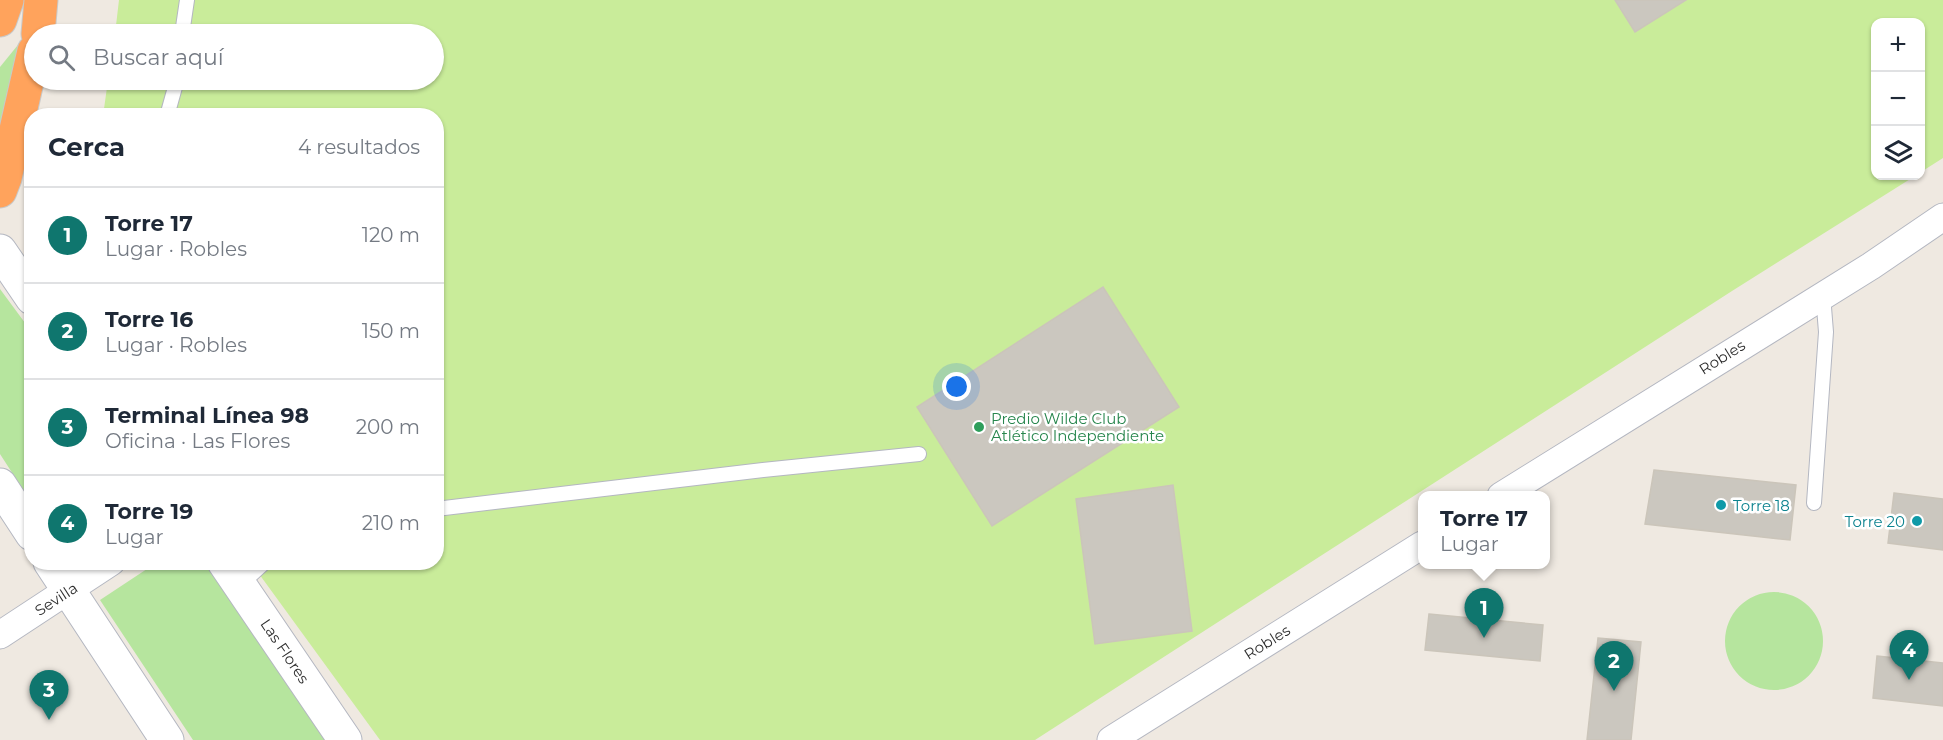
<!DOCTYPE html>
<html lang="es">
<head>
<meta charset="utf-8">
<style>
	body { margin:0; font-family:Montserrat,sans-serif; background:#f6f6f7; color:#1f2937 }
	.controls { position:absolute; right:18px; top:18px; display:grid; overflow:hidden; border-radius:12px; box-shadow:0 2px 4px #0004 }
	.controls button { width:54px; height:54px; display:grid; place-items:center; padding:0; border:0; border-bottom:2px solid #e0e1e3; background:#fff; color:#1f2937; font:30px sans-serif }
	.you { position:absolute; left:957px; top:387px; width:21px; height:21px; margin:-15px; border:4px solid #fff; border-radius:50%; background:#1a73e8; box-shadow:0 0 0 9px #1a73e833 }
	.badge { display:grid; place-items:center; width:39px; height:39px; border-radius:50%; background:#0f766e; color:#fff; font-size:20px; font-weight:700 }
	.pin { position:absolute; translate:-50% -50px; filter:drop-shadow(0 2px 3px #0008) }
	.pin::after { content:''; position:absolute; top:32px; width:21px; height:18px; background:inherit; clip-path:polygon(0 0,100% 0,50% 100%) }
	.popup { position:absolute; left:1418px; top:491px; width:132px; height:78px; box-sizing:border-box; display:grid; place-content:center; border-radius:12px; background:#fff; filter:drop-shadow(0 2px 4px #0005); font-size:20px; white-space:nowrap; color:#747a83 }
	.popup b { font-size:22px; color:#1f2937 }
	.popup::after { content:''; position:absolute; left:50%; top:100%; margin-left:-12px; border:12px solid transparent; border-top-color:#fff }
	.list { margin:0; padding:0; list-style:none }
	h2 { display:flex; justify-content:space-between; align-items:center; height:78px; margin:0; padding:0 24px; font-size:26px }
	h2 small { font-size:20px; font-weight:400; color:#747a83 }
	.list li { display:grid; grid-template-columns:39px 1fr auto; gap:18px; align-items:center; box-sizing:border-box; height:96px; padding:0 24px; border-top:2px solid #e0e1e3 }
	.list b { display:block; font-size:22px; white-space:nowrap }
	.list p { margin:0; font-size:20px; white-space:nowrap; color:#747a83 }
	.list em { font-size:20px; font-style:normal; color:#747a83 }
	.icon { flex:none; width:33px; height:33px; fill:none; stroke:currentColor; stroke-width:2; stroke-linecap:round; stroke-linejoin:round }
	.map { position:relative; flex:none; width:1943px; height:740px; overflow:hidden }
	.search { position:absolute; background:#fff; box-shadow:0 2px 4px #0004; left:24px; top:24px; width:420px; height:66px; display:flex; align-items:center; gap:15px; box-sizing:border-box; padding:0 21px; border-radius:33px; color:#747a83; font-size:22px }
	.panel { position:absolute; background:#fff; box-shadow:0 2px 4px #0004; left:24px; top:108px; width:420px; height:462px; border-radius:24px }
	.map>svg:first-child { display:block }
	.green { fill:#b6e59e }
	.pitch { fill:#c9ec9a }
	.building { fill:#cbc7bf; stroke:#cbc5ba; stroke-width:1.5 }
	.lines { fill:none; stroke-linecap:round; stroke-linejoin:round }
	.service-casing { stroke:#b4b7c1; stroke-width:16 }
	.minor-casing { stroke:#b4b7c1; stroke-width:29 }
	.tertiary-casing { stroke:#b4b7c1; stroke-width:35 }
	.motorway-casing { stroke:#c9c9c9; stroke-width:35 }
	.service { stroke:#fff; stroke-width:14 }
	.minor { stroke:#fff; stroke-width:27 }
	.tertiary { stroke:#fff; stroke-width:33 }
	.motorway { stroke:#ffa35c; stroke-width:33 }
	.leisure-dot { fill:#2e9e5b; stroke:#fff; stroke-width:2 }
	.culture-dot { fill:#0f9aa8; stroke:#fff; stroke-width:2 }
	.labels { text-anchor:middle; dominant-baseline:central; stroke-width:5; stroke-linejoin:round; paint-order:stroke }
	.street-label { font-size:15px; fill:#2e2e2e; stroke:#fff }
	.leisure-label { font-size:15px; fill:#27864d; stroke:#fff; text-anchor:start }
	.culture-label { font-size:15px; fill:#0d838f; stroke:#fff; text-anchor:start }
</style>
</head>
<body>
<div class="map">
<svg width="1943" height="740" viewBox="0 0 1943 740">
	<rect width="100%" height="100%" fill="#efe9e1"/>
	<path class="green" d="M26,35L0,140V67Z
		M0,289L31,331V502L0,454Z
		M156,563H211L329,740H193L100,600Z
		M1725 641a49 49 0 1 1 98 0a49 49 0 1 1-98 0Z"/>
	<path class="pitch" d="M119,0H1943V158L1921,172L1920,22H1876V176H1915L1732,291L1035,740H380L251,563L436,562V116H103L108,80H434V34H115Z"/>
	<path class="building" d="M1615,0H1686L1635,32Z
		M1103,287L1179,407L992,526L917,407Z
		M1654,470L1796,485L1790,540L1645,524Z
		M1173,485L1192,631L1095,644L1076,499Z
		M1894,493L1943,499V550L1888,543Z
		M1429,614L1543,625L1540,661L1425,650Z
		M1598,638L1641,642L1631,740H1587Z
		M1877,656L1943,663V706L1873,698Z"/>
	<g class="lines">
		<g class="service-casing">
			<path id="service" d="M182,34L187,0
				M167,116L177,80
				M1814,503L1826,332L1823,295
				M436,509L763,470L919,454
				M240,585L265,562"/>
		</g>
		<g class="minor-casing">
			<path id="minor" d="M1501,496L1871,266L1943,217
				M0,635L111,562
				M1111,740L1422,545"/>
		</g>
		<g class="tertiary-casing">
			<path id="tertiary" d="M0,251L32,298
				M0,485L32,534
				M50,562L167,740
				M224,562L345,740"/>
		</g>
		<g class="motorway-casing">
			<path id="motorway" d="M0,20L7,0
				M38,34L41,0
				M0,191L5,178L34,51"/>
		</g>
		<use href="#service" class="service"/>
		<use href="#minor" class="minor"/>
		<use href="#tertiary" class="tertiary"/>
		<use href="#motorway" class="motorway"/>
	</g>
	<circle class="leisure-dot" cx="979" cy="427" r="6"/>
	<g class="culture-dot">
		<circle cx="1721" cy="505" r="6"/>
		<circle cx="1917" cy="521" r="6"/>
	</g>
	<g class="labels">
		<g class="street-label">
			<text transform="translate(1722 357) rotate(-32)">Robles</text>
			<text transform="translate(56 599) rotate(-33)">Sevilla</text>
			<text transform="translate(1267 642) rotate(-32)">Robles</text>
			<text transform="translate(285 651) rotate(56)">Las Flores</text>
		</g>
		<g class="leisure-label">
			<text x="991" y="418">Predio Wilde Club<tspan x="991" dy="17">Atlético Independiente</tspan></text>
		</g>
		<g class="culture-label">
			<text x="1733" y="505">Torre 18</text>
			<text x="1905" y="521" text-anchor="end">Torre 20</text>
		</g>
	</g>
</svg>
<div class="controls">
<button>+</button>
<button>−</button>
<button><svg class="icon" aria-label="layers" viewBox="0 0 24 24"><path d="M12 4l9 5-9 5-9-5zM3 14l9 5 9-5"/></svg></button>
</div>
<div class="you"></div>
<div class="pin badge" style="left:1484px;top:638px">1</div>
<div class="popup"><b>Torre 17</b>Lugar</div>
<div class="pin badge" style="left:1614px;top:691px">2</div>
<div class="pin badge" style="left:49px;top:720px">3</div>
<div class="pin badge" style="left:1909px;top:680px">4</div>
<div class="search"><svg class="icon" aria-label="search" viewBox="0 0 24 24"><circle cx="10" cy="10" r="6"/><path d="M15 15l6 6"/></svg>Buscar aquí</div>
<section class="panel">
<h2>Cerca<small>4 resultados</small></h2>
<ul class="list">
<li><span class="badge">1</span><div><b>Torre 17</b><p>Lugar · Robles</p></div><em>120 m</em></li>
<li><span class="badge">2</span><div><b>Torre 16</b><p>Lugar · Robles</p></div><em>150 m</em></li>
<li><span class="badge">3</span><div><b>Terminal Línea 98</b><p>Oficina · Las Flores</p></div><em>200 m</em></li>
<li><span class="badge">4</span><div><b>Torre 19</b><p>Lugar</p></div><em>210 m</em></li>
</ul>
</section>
</div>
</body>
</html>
